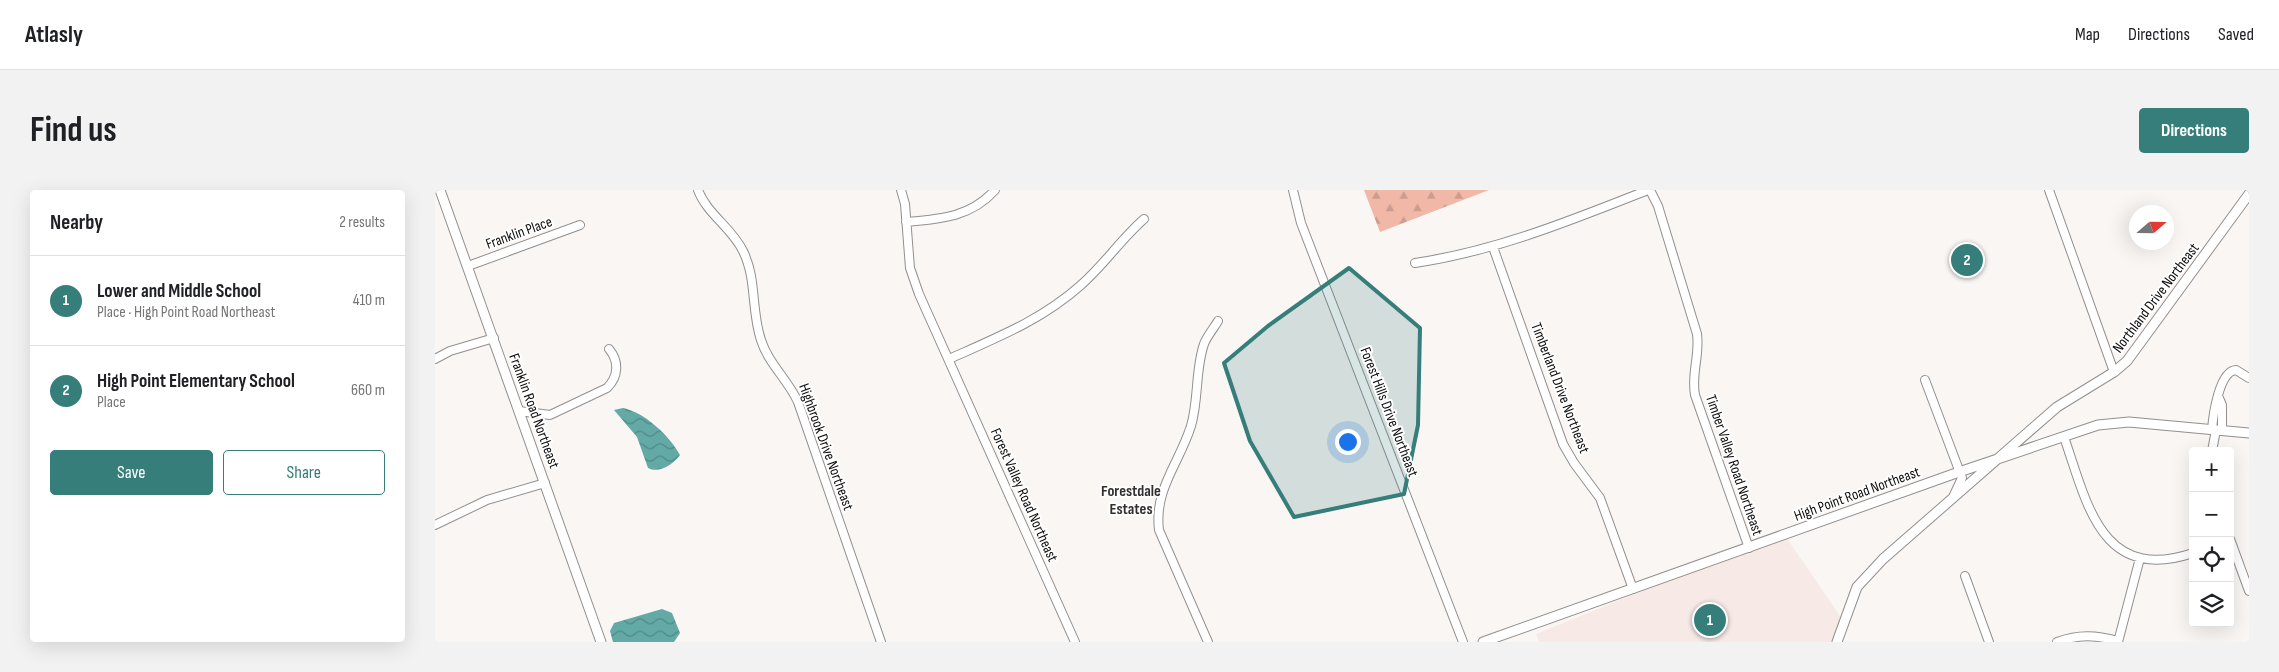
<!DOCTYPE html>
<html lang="en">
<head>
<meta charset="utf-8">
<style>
	body { margin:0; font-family:"Sofia Sans Condensed",sans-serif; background:#f2f2f2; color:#202124 }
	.controls { position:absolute; right:15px; bottom:15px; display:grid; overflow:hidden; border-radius:5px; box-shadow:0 5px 20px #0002 }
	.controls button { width:45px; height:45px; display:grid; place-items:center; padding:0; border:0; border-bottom:1px solid #e0e0e0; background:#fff; color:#202124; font:25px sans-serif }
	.compass { position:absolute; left:1694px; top:15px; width:45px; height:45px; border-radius:50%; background:#fff; box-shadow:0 5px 20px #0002; rotate:70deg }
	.you { position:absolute; left:912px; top:251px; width:18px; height:18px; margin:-12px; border:4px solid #fff; border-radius:50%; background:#1a73e8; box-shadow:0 0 0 8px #1a73e833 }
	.badge { display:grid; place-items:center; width:32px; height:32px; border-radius:50%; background:#367e7a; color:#fff; font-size:16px; font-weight:700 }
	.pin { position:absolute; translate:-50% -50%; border:2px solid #fff; box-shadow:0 1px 5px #0006 }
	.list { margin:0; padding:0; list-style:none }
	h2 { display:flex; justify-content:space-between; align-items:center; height:65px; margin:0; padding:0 20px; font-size:21px }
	h2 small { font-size:16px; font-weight:400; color:#757577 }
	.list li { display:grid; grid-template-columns:32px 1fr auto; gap:15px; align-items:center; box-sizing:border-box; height:90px; padding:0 20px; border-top:1px solid #e0e0e0 }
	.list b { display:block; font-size:19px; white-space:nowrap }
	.list p { margin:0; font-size:16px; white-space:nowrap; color:#757577 }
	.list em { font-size:16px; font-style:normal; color:#757577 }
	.actions { display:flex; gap:10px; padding:15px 20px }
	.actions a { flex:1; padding:11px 0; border:1px solid #367e7a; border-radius:5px; text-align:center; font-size:18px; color:#367e7a }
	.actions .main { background:#367e7a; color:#fff }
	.icon { flex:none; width:28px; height:28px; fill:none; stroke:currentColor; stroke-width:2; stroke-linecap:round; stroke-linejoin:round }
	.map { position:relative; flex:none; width:1814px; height:452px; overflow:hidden; border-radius:5px }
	header { display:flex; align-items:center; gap:30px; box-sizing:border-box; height:70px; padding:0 25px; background:#fff; border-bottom:1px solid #e0e0e0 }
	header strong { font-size:24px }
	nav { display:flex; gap:28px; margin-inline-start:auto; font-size:18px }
	.intro { display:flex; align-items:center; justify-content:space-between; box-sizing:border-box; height:120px; padding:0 30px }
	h1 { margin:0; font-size:35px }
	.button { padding:12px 22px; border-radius:5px; background:#367e7a; color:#fff; font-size:18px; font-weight:700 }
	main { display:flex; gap:30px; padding:0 30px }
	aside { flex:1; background:#fff; border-radius:5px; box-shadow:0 5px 20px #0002 }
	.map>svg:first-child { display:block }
	.built { fill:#f6e9e6 }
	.forest { fill:url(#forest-firs) }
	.water { fill:url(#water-waves) }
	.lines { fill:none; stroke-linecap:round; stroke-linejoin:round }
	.minor-casing { stroke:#938f8e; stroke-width:10 }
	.tertiary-casing { stroke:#938f8e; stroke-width:11 }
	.minor { stroke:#fff; stroke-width:8 }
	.tertiary { stroke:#fff; stroke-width:9 }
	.marked { fill:#367e7a; fill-opacity:0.2; stroke:#367e7a; stroke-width:4; stroke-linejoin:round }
	.labels { text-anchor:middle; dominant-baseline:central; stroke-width:4; stroke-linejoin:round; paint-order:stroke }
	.street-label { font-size:15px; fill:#0e0d0d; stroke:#fff }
	.neighbourhood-label { font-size:16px; font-weight:bold; fill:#33302f; stroke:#fff }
</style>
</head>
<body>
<header>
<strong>Atlasly</strong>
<nav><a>Map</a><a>Directions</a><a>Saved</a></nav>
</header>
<div class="intro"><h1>Find us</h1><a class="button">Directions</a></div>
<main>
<aside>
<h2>Nearby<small>2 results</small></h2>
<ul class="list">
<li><span class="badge">1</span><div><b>Lower and Middle School</b><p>Place · High Point Road Northeast</p></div><em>410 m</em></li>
<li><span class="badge">2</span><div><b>High Point Elementary School</b><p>Place</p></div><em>660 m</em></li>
</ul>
<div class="actions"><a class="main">Save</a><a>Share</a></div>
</aside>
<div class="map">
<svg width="1814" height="452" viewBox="0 0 1814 452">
	<defs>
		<pattern id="forest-firs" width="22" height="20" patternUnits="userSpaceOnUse" patternTransform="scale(1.25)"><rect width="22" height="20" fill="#f1b7a7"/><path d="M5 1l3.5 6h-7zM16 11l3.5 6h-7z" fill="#cd9c8f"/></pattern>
		<pattern id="water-waves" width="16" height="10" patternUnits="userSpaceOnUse" patternTransform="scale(1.25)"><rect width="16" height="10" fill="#63aaa6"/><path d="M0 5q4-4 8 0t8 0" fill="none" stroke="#508986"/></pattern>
	</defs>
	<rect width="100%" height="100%" fill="#faf6f4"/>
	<path class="built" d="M1349,344L1409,432L1398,452H1104L1101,444Z"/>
	<path class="forest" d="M929,0H1054L945,42Z"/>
	<path class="water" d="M188,218C209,222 235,246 245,265C239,274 224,284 213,278L202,247L179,220Z
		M227,419L237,423L245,443L239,452H178L175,441L179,433Z"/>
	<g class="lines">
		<g class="minor-casing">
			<path id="minor" d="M263,0C272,24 297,38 308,61C322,89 316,121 326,150C333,173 353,190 363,212L446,452
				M466,0L470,14L475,78L484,104L640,452
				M858,0L866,33L1028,452
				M1215,0L1223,16L1262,144C1265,165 1256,184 1260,205L1314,358
				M1614,0L1679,182
				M471,32C506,29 536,27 560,0
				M1058,57L1128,254L1139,273L1165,308L1198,399
				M980,73C1061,61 1137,30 1213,0
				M33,76L145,35
				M0,169L15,161L59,148
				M514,169C561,148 607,130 646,95C669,75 686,49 709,29
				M1490,190L1527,288L1519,305
				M1784,208L1787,215V241
				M84,221L115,225L172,198C184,186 184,171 174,159
				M1777,240C1778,226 1784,181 1801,180L1814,188
				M1629,247C1652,313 1666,394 1758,363
				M1777,261L1781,240
				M0,335L52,310L110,293
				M1795,349L1814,401
				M1530,386L1554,452
				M773,452L724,340C719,299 744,274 756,236C764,209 760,180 769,154C772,146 779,138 783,131
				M1622,452C1644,444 1661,445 1683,451
				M1683,452L1705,368"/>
		</g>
		<g class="tertiary-casing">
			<path id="tertiary" d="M5,0L166,452
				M1048,452L1524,282L1663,235L1694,232L1814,243
				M1402,452L1422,397L1448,369L1622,217L1679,182L1692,171L1814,4"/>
		</g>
		<use href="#minor" class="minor"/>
		<use href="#tertiary" class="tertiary"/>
	</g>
	<path class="marked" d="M914,78L985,138L983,235L969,304L859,327L815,251L789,173L833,136Z"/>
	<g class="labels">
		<g class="street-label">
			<text transform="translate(84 43) rotate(-20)">Franklin Place</text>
			<text transform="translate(1721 108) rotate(-53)">Northland Drive Northeast</text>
			<text transform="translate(1125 198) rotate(69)">Timberland Drive Northeast</text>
			<text transform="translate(99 221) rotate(70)">Franklin Road Northeast</text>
			<text transform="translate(954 222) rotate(69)">Forest Hills Drive Northeast</text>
			<text transform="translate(391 257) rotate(70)">Highbrook Drive Northeast</text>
			<text transform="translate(1299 275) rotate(71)">Timber Valley Road Northeast</text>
			<text transform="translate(1422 304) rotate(-20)">High Point Road Northeast</text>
			<text transform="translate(589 305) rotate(66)">Forest Valley Road Northeast</text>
		</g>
		<g class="neighbourhood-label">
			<text x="696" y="301">Forestdale<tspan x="696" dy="18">Estates</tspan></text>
		</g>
	</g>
</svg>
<div class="controls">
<button>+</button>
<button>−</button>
<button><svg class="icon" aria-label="locate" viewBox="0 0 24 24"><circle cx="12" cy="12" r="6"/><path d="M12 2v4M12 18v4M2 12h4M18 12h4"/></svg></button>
<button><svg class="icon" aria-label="layers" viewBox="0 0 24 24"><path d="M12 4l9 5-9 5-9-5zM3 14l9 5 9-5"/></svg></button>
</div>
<svg class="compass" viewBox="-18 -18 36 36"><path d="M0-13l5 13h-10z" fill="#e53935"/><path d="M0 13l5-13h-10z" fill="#757577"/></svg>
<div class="you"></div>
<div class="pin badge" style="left:1275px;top:430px">1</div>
<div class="pin badge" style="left:1532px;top:70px">2</div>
</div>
</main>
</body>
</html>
